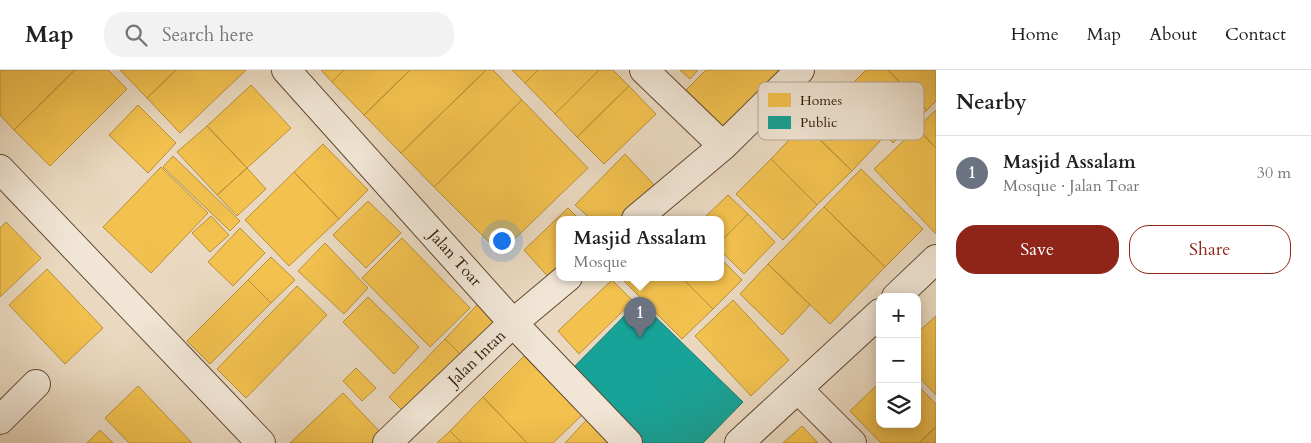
<!DOCTYPE html>
<html lang="en">
<head>
<meta charset="utf-8">
<style>
	body { margin:0; font-family:Cardo,serif; background:#f2f2f2; color:#222 }
	.controls { position:absolute; right:15px; bottom:15px; display:grid; overflow:hidden; border-radius:10px; box-shadow:0 2px 12px #0003 }
	.controls button { width:45px; height:45px; display:grid; place-items:center; padding:0; border:0; border-bottom:1px solid #e0e0e0; background:#fff; color:#222; font:25px sans-serif }
	.you { position:absolute; left:501px; top:170px; width:18px; height:18px; margin:-12px; border:4px solid #fff; border-radius:50%; background:#1a73e8; box-shadow:0 0 0 8px #1a73e833 }
	.badge { display:grid; place-items:center; width:32px; height:32px; border-radius:50%; background:#8f2418; color:#fff; font-size:16px; font-weight:700 }
	.pin { position:absolute; translate:-50% -41px; filter:drop-shadow(0 1px 2px #0008) }
	.pin::after { content:''; position:absolute; top:26px; width:18px; height:15px; background:inherit; clip-path:polygon(0 0,100% 0,50% 100%) }
	.popup { position:absolute; left:556px; top:146px; width:168px; height:65px; box-sizing:border-box; display:grid; place-content:center; border-radius:10px; background:#fff; filter:drop-shadow(0 1px 4px #0005); font-size:16px; white-space:nowrap; color:#767676 }
	.popup b { font-size:19px; color:#222 }
	.popup::after { content:''; position:absolute; left:50%; top:100%; margin-left:-10px; border:10px solid transparent; border-top-color:#fff }
	.list { margin:0; padding:0; list-style:none }
	h2 { display:flex; justify-content:space-between; align-items:center; height:65px; margin:0; padding:0 20px; font-size:21px }
	h2 small { font-size:16px; font-weight:400; color:#767676 }
	.list li { display:grid; grid-template-columns:32px 1fr auto; gap:15px; align-items:center; box-sizing:border-box; height:75px; padding:0 20px; border-top:1px solid #e0e0e0 }
	.list b { display:block; font-size:19px; white-space:nowrap }
	.list p { margin:0; font-size:16px; white-space:nowrap; color:#767676 }
	.list em { font-size:16px; font-style:normal; color:#767676 }
	.actions { display:flex; gap:10px; padding:15px 20px }
	.actions a { flex:1; padding:11px 0; border:1px solid #8f2418; border-radius:20px; text-align:center; font-size:18px; color:#8f2418 }
	.actions .main { background:#8f2418; color:#fff }
	.icon { flex:none; width:28px; height:28px; fill:none; stroke:currentColor; stroke-width:2; stroke-linecap:round; stroke-linejoin:round }
	.map { position:relative; flex:none; width:936px; height:373px; overflow:hidden }
	header { display:flex; align-items:center; gap:30px; box-sizing:border-box; height:70px; padding:0 25px; background:#fff; border-bottom:1px solid #e0e0e0 }
	header strong { font-size:24px }
	nav { display:flex; gap:28px; margin-inline-start:auto; font-size:18px }
	.search { width:350px; height:45px; background:#f2f2f2; display:flex; align-items:center; gap:12px; box-sizing:border-box; padding:0 18px; border-radius:20px; color:#767676; font-size:19px }
	main { display:flex }
	aside { flex:1; background:#fff }
	.map>svg:first-child { display:block }
	.homes { fill:#f2c14e; stroke:#b88f38 }
	.public { fill:#17a398; stroke:#1f7a6c }
	.lines { fill:none; stroke-linecap:round; stroke-linejoin:round }
	.street-casing { stroke:#5f4934; stroke-width:30 }
	.street { stroke:#f1e6d6; stroke-width:28 }
	.labels { text-anchor:middle; dominant-baseline:central; stroke-width:5; stroke-linejoin:round; paint-order:stroke }
	.street-label { font-size:16px; fill:#311905; stroke:#f1e6d6 }
	.key { fill:#f1e6d6; stroke:#b7a897; stroke-width:1 }
	.key-label { font-size:14px; fill:#311905 }
</style>
</head>
<body>
<header>
<strong>Map</strong>
<div class="search"><svg class="icon" aria-label="search" viewBox="0 0 24 24"><circle cx="10" cy="10" r="6"/><path d="M15 15l6 6"/></svg>Search here</div>
<nav><a>Home</a><a>Map</a><a>About</a><a>Contact</a></nav>
</header>
<main>
<div class="map">
<svg width="936" height="373" viewBox="0 0 936 373">
	<rect width="100%" height="100%" fill="#ead9c0"/>
	<filter id="stains"><feTurbulence type="fractalNoise" baseFrequency=".004" numOctaves="4"/><feColorMatrix values="0 0 0 0 .2 0 0 0 0 .09 0 0 0 0 .02 0 0 0 .5 -.17"/></filter>
	<radialGradient id="worn" r=".72"><stop offset=".6" stop-color="#630" stop-opacity="0"/><stop offset="1" stop-color="#630" stop-opacity=".3"/></radialGradient>
	<path class="homes" d="M0,0H75L14,60L0,45Z
		M75,0H108L127,19L50,96L14,60Z
		M120,0H176L147,28Z
		M176,0H246L180,63L147,28Z
		M321,0H344L332,12Z
		M344,0H410L364,45L332,12Z
		M410,0H486L401,83L364,45Z
		M486,0H493L522,30L434,117L401,83Z
		M512,0H538L525,13Z
		M538,0H599L555,44L525,13Z
		M599,0H613L629,16L577,67L555,44Z
		M680,0H698L690,9Z
		M706,0H797L729,62L686,20Z
		M866,0H888L927,40L893,73L843,23Z
		M888,0H936V31L927,40Z
		M251,15L291,58L247,98L207,56Z
		M629,16L656,44L604,94L577,67Z
		M835,23L882,69L852,101L804,54Z
		M522,30L588,98L500,183L434,117Z
		M138,35L176,73L148,103L109,65Z
		M936,40V78L917,58Z
		M804,54L852,101L817,135L771,89Z
		M207,56L247,98L217,125L177,82Z
		M917,58L936,78V164L874,99Z
		M323,74L368,120L339,149L294,102Z
		M625,84L658,119L620,149H591L575,135Z
		M173,86L240,151L230,161L163,97Z
		M771,89L817,135L783,170L736,124Z
		M161,97L208,143L151,203L103,157Z
		M247,98L266,119L237,146L217,125Z
		M861,99L923,159L885,197L824,137Z
		M294,102L339,149L289,196L245,150Z
		M728,125L748,144L720,172V149H703Z
		M368,131L401,163L366,198L333,165Z
		M824,137L885,197L830,254L768,194Z
		M568,138L579,149H560V205L552,211L524,180Z
		M748,144L775,172L744,204L720,180V172Z
		M211,146L229,165L210,182L192,163Z
		M6,152L41,188L0,227V158Z
		M240,158L265,183L233,216L208,192Z
		M402,168L470,238L430,277L362,208Z
		M325,173L368,218L344,244L298,201Z
		M271,187L295,210L271,233L248,210Z
		M720,188L742,210L713,239L681,207H720Z
		M768,194L810,235L782,265L740,224Z
		M47,199L103,258L65,294L9,235Z
		M628,207H681L713,239L682,269L624,211Z
		M248,210L271,233L210,294L187,271Z
		M612,210L633,231L579,284L558,261Z
		M297,216L327,245L246,328L217,299Z
		M368,227L419,277L394,304L343,252Z
		M733,230L789,290L751,326L695,266Z
		M478,234L500,255L466,290L445,269Z
		M936,246V325L917,305V263Z
		M445,269L466,290L410,348L389,327Z
		M524,286L582,345L553,373H527L483,327Z
		M356,298L376,318L362,331L343,311Z
		M880,312V354H917V315L936,334V357L919,373H881L850,341Z
		M138,316L192,373H129L105,348Z
		M343,323L383,365L375,373H290Z
		M483,327L527,373H462L450,361Z
		M591,345L620,373H565Z
		M802,356L818,373H783Z
		M936,357V373H919Z
		M100,360L113,373H87Z
		M450,361L462,373H437Z"/>
	<path class="public" d="M639,231L743,332L703,373H635L566,305Z"/>
	<g class="lines">
		<g class="street-casing">
			<path id="street" d="M286,0L513,253L628,373
				M644,0L723,76
				M0,99L261,373
				M636,149L723,76L800,0
				M896,227L936,189
				M808,329L852,373
				M0,350L36,314
				M387,373L513,253L568,207
				M739,373L880,243"/>
		</g>
		<use href="#street" class="street"/>
	</g>
	<g class="labels">
		<g class="street-label">
			<text transform="translate(455 188) rotate(48)">Jalan Toar</text>
			<text transform="translate(477 288) rotate(-44)">Jalan Intan</text>
		</g>
	</g>
	<rect x="758" y="12" width="166" height="58" rx="8" class="key"/>
	<rect x="768" y="23" width="23" height="14" fill="#f2c14e"/>
	<rect x="768" y="46" width="23" height="13" fill="#17a398"/>
	<g class="key-label">
		<text x="800" y="35">Homes</text>
		<text x="800" y="57">Public</text>
	</g>
	<rect width="100%" height="100%" filter="url(#stains)"/>
	<rect width="100%" height="100%" fill="url(#worn)"/>
</svg>
<div class="controls">
<button>+</button>
<button>−</button>
<button><svg class="icon" aria-label="layers" viewBox="0 0 24 24"><path d="M12 4l9 5-9 5-9-5zM3 14l9 5 9-5"/></svg></button>
</div>
<div class="you"></div>
<div class="pin badge" style="left:640px;top:268px;background:#6b7280">1</div>
<div class="popup"><b>Masjid Assalam</b>Mosque</div>
</div>
<aside>
<h2>Nearby<small></small></h2>
<ul class="list">
<li><span class="badge" style="background:#6b7280">1</span><div><b>Masjid Assalam</b><p>Mosque · Jalan Toar</p></div><em>30 m</em></li>
</ul>
<div class="actions"><a class="main">Save</a><a>Share</a></div>
</aside>
</main>
</body>
</html>
